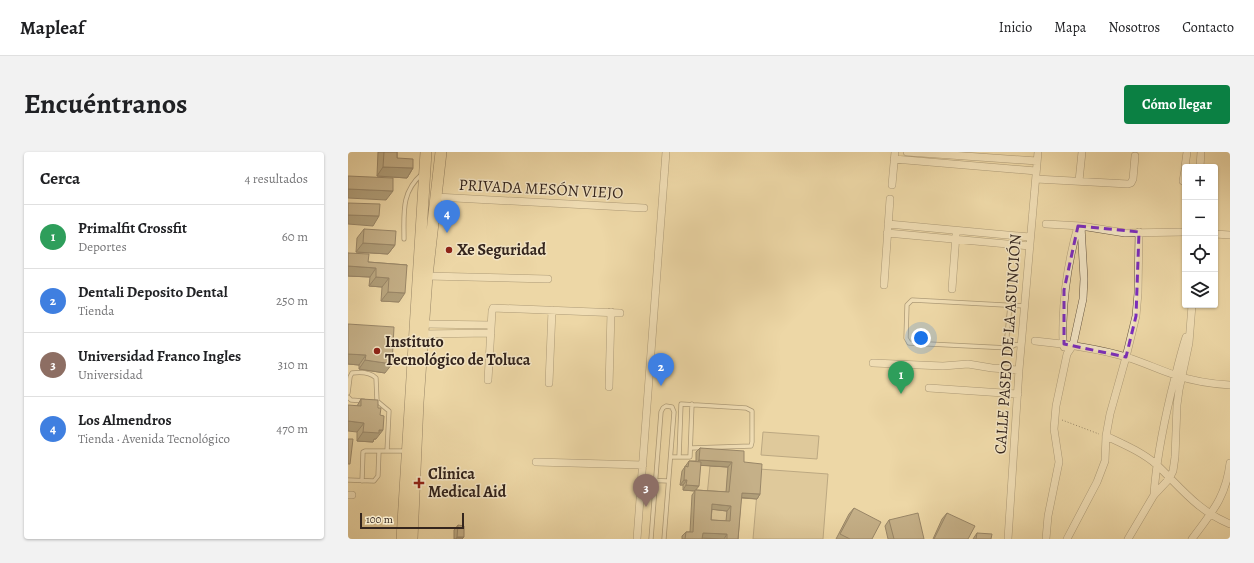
<!DOCTYPE html>
<html lang="es">
<head>
<meta charset="utf-8">
<style>
	body { margin:0; font-family:Alegreya,serif; background:#f2f2f2; color:#202124 }
	.controls { position:absolute; right:12px; top:12px; display:grid; overflow:hidden; border-radius:4px; box-shadow:0 1px 3px #0004 }
	.controls button { width:36px; height:36px; display:grid; place-items:center; padding:0; border:0; border-bottom:1px solid #e0e0e0; background:#fff; color:#202124; font:20px sans-serif }
	.scale { position:absolute; left:12px; bottom:10px; width:104px; box-sizing:border-box; padding-left:4px; border:2px solid #34251d; border-top:0; font-size:11px; line-height:14px; white-space:nowrap; color:#34251d; -webkit-text-stroke:3px #f3e5c5; paint-order:stroke }
	.you { position:absolute; left:573px; top:186px; width:14px; height:14px; margin:-10px; border:3px solid #fff; border-radius:50%; background:#1a73e8; box-shadow:0 0 0 6px #1a73e833 }
	.badge { display:grid; place-items:center; width:26px; height:26px; border-radius:50%; background:#0b8043; color:#fff; font-size:13px; font-weight:700 }
	.pin { position:absolute; translate:-50% -33px; filter:drop-shadow(0 1px 2px #0008) }
	.pin::after { content:''; position:absolute; top:21px; width:14px; height:12px; background:inherit; clip-path:polygon(0 0,100% 0,50% 100%) }
	.list { margin:0; padding:0; list-style:none }
	h2 { display:flex; justify-content:space-between; align-items:center; height:52px; margin:0; padding:0 16px; font-size:17px }
	h2 small { font-size:13px; font-weight:400; color:#757577 }
	.list li { display:grid; grid-template-columns:26px 1fr auto; gap:12px; align-items:center; box-sizing:border-box; height:64px; padding:0 16px; border-top:1px solid #e0e0e0 }
	.list b { display:block; font-size:15px; white-space:nowrap }
	.list p { margin:0; font-size:13px; white-space:nowrap; color:#757577 }
	.list em { font-size:13px; font-style:normal; color:#757577 }
	.icon { flex:none; width:22px; height:22px; fill:none; stroke:currentColor; stroke-width:2; stroke-linecap:round; stroke-linejoin:round }
	.map { position:relative; flex:none; width:882px; height:387px; overflow:hidden; border-radius:4px }
	header { display:flex; align-items:center; gap:24px; box-sizing:border-box; height:56px; padding:0 20px; background:#fff; border-bottom:1px solid #e0e0e0 }
	header strong { font-size:19px }
	nav { display:flex; gap:22px; margin-inline-start:auto; font-size:14px }
	.intro { display:flex; align-items:center; justify-content:space-between; box-sizing:border-box; height:96px; padding:0 24px }
	h1 { margin:0; font-size:28px }
	.button { padding:10px 18px; border-radius:4px; background:#0b8043; color:#fff; font-size:14px; font-weight:700 }
	main { display:flex; gap:24px; padding:0 24px }
	aside { flex:1; background:#fff; border-radius:4px; box-shadow:0 1px 3px #0004 }
	.map>svg:first-child { display:block }
	.green { fill:#ceb98f; stroke:#816f56 }
	.lines { fill:none; stroke-linecap:round; stroke-linejoin:round }
	.lane-casing { stroke:#62523f; stroke-width:5 }
	.street-casing { stroke:#62523f; stroke-width:8 }
	.primary-casing { stroke:#34251d; stroke-width:12 }
	.path { stroke:#34251d; stroke-width:1; stroke-dasharray:1 2; stroke-linecap:butt }
	.lane { stroke:#f3e5c5; stroke-width:3.5 }
	.street { stroke:#f3e5c5; stroke-width:7 }
	.primary { stroke:#edd7a6; stroke-width:11 }
	.wall { fill:#7f7056; stroke:#34251d; fill-rule:evenodd }
	.shaded-wall { fill:#685b46; stroke:#34251d }
	.building { fill:#948264; stroke:#34251d; fill-rule:evenodd }
	.marked { fill:none; stroke:#7b2cbf; stroke-width:3; stroke-dasharray:8 5; stroke-linejoin:round }
	.poi-dot { fill:#8f2418; stroke:#f3e5c5; stroke-width:1.5 }
	.labels { text-anchor:middle; dominant-baseline:central; stroke-width:3; stroke-linejoin:round; paint-order:stroke }
	.street-label { font-size:16px; fill:#34251d; stroke:#f3e5c5 }
	.poi-label { font-size:16px; font-weight:bold; fill:#34251d; stroke:#f3e5c5; text-anchor:start }
</style>
</head>
<body>
<header>
<strong>Mapleaf</strong>
<nav><a>Inicio</a><a>Mapa</a><a>Nosotros</a><a>Contacto</a></nav>
</header>
<div class="intro"><h1>Encuéntranos</h1><a class="button">Cómo llegar</a></div>
<main>
<aside>
<h2>Cerca<small>4 resultados</small></h2>
<ul class="list">
<li><span class="badge" style="background:#2e9e5b">1</span><div><b>Primalfit Crossfit</b><p>Deportes</p></div><em>60 m</em></li>
<li><span class="badge" style="background:#3f7fe0">2</span><div><b>Dentali Deposito Dental</b><p>Tienda</p></div><em>250 m</em></li>
<li><span class="badge" style="background:#8d6e63">3</span><div><b>Universidad Franco Ingles</b><p>Universidad</p></div><em>310 m</em></li>
<li><span class="badge" style="background:#3f7fe0">4</span><div><b>Los Almendros</b><p>Tienda · Avenida Tecnológico</p></div><em>470 m</em></li>
</ul>
</aside>
<div class="map">
<svg width="882" height="387" viewBox="0 0 882 387">
	<rect width="100%" height="100%" fill="#edd7a6"/>
	<filter id="stains"><feTurbulence type="fractalNoise" baseFrequency=".005" numOctaves="4"/><feColorMatrix values="0 0 0 0 .2 0 0 0 0 .09 0 0 0 0 .02 0 0 0 .5 -.17"/></filter>
	<radialGradient id="worn" r=".72"><stop offset=".6" stop-color="#630" stop-opacity="0"/><stop offset="1" stop-color="#630" stop-opacity=".3"/></radialGradient>
	<path class="green" d="M415,280L471,284L469,307L413,303Z
		M362,314L380,315L378,345L359,344Z
		M411,317L480,322L475,387H405Z
		M361,357L379,359L378,374L360,373Z"/>
	<g class="lines">
		<g class="lane-casing">
			<path id="lane" d="M56,87C56,61 53,40 74,22
				M662,153L659,184L661,190L663,192L673,193
				M667,193L661,196L561,191L558,186L559,153L564,148L676,154
				M0,241L2,225L4,221C12,220 22,220 28,226L29,249L41,259L39,299
				M0,245L3,248L16,249
				M323,305H331L333,252L398,256L404,259V290L403,294L343,296
				M331,305H342L344,252
				M0,328L26,329L30,324L31,299H58
				M294,328L320,329
				M14,329L15,300L17,299H31
				M303,387L313,260L315,256L318,254L324,255L326,260L316,387"/>
		</g>
		<g class="street-casing">
			<path id="street" d="M559,0L689,9
				M546,7L688,19
				M837,15L839,0
				M852,15L853,0
				M688,27L780,32L783,31L785,27L787,4
				M731,29L734,0
				M835,29L837,18
				M544,33L547,0
				M88,45L296,56
				M540,72L682,85
				M698,72L733,74L777,81L837,80
				M539,81L682,94
				M867,82L882,83
				M79,124L200,127
				M536,133L542,47
				M604,137L608,83
				M76,172L143,173
				M75,182L143,181
				M687,189C718,192 748,196 778,205C795,210 811,218 827,223C845,229 863,232 882,233
				M716,195C714,187 715,178 715,170C716,136 721,106 730,74
				M525,211L595,214L620,212L644,216L671,218
				M140,228L144,159L145,156L272,161
				M201,231L204,158
				M261,235L263,160
				M581,236L670,242
				M758,284C775,292 794,300 809,313C833,336 850,359 882,372
				M188,310L295,313
				M0,343H4
				M806,343C808,308 815,275 823,241C828,222 832,203 838,185
				M289,387L318,0
				M660,387L671,218L690,0
				M698,387L700,364L711,310L706,277L708,254L719,202L725,193L735,147L736,127L733,74
				M719,387L749,330L757,309L758,284L762,262L778,205L788,164L790,141L791,80
				M780,387L806,343L821,327L825,319L827,305L829,253L831,238L841,191L844,153
				M844,387C864,360 878,345 882,311"/>
		</g>
		<g class="primary-casing">
			<path id="primary" d="M54,387L78,0
				M64,387L70,250L79,124L93,0"/>
		</g>
		<path class="path" d="M714,268L751,282"/>
		<use href="#lane" class="lane"/>
		<use href="#street" class="street"/>
		<use href="#primary" class="primary"/>
	</g>
	<path class="wall" d="M30,0H49V6L65,16L59,26L29,24Z
		M16,77L47,93L40,102L8,100L9,86Z
		M0,101L20,110L59,113L51,150L33,149L34,135L21,134L22,125L0,124Z
		M0,172L37,221L11,217V213L0,212Z
		M13,247L28,287H26L25,290L9,289V254Z
		M352,296L396,310L412,342L409,347L393,346L390,387H371L354,386V387H334V384L338,380H342L344,343L347,339L335,338V333H332L334,319L341,309H348V300ZM352,313L380,315L378,340L348,338ZM364,357L379,359L378,369L363,368Z
		M506,356L524,387H488L501,362Z
		M599,361L620,387H585L594,367Z
		M541,368L576,387H540L537,374Z
		M110,373L114,387H106V378Z
		M629,381L643,387H625Z"/>
	<path class="shaded-wall" d="M35,15L65,16L59,26L29,24Z
		M0,37L45,39L38,48L0,46Z
		M0,63L31,64L25,74L0,72Z
		M15,91L47,93L40,102L8,100Z
		M0,114L28,116L22,125L0,124Z
		M28,125L41,126L34,135L21,134Z
		M40,140L57,141L51,150L33,149Z
		M0,202L18,203L11,213L0,212Z
		M17,208L44,212L37,221L11,217Z
		M0,269L16,271L9,280L0,279Z
		M31,278H35L28,287H26L25,290L9,289L15,280Z
		M351,308L384,310L380,315L347,313Z
		M336,328H339L335,333H332Z
		M338,333L351,334L347,339V338V339L335,338Z
		M394,341L412,342L409,347L390,345Z
		M364,352L383,354L379,359L361,357Z
		M355,381L379,382L376,387L351,386Z
		M109,385H116L114,387H108Z"/>
	<path class="building" d="M36,0H49V6L65,7V16L35,15Z
		M0,24L45,26V39L0,37Z
		M0,51L32,52L31,64L0,63Z
		M16,77L48,79L47,93L15,91Z
		M0,101L21,102L20,110L59,113L57,141L40,140L41,126L28,125V116L0,114Z
		M0,172L46,175L44,212L17,208L18,203L0,202Z
		M13,247L30,248V256H33L32,263L36,264L35,278H31V281L15,280L16,271L0,269V253L13,254Z
		M0,287H5L2,312H0Z
		M352,296L396,299V310L414,312L412,342L394,341L390,387H379V382L355,381L354,387H337L338,380H345L347,338L381,340L384,310L351,308ZM364,352L383,354L382,369L363,368Z
		M341,309L353,310L351,334L338,333L339,328H336L337,314L340,315Z
		M506,356L533,370L524,387H502L492,382Z
		M570,361L576,387H546L541,368Z
		M599,361L627,374L620,387H586Z
		M110,373L116,374V385H109Z
		M629,381L644,382L643,387H628Z"/>
	<path d="M0 0H882V387H0ZM730,74L791,80L788,164L778,205L716,192V138Z" fill="#edd7a6" fill-opacity=".55" fill-rule="evenodd"/>
	<path class="marked" d="M730,74L791,80L788,164L778,205L716,192V138Z"/>
	<g class="poi-dot">
		<circle cx="101" cy="98" r="4"/>
		<circle cx="29" cy="199" r="4"/>
		<path d="M69 325h4v4h4v4h-4v4h-4v-4h-4v-4h4z"/>
	</g>
	<g class="labels">
		<g class="street-label">
			<text transform="translate(193 37) rotate(3)">PRIVADA MESÓN VIEJO</text>
			<text transform="translate(660 192) rotate(-86)">CALLE PASEO DE LA ASUNCIÓN</text>
		</g>
		<g class="poi-label">
			<text x="109" y="98">Xe Seguridad</text>
			<text x="37" y="190">Instituto<tspan x="37" dy="18">Tecnológico de Toluca</tspan></text>
			<text x="80" y="322">Clinica<tspan x="80" dy="18">Medical Aid</tspan></text>
		</g>
	</g>
	<rect width="100%" height="100%" filter="url(#stains)"/>
	<rect width="100%" height="100%" fill="url(#worn)"/>
</svg>
<div class="controls">
<button>+</button>
<button>−</button>
<button><svg class="icon" aria-label="locate" viewBox="0 0 24 24"><circle cx="12" cy="12" r="6"/><path d="M12 2v4M12 18v4M2 12h4M18 12h4"/></svg></button>
<button><svg class="icon" aria-label="layers" viewBox="0 0 24 24"><path d="M12 4l9 5-9 5-9-5zM3 14l9 5 9-5"/></svg></button>
</div>
<div class="scale">100 m</div>
<div class="you"></div>
<div class="pin badge" style="left:553px;top:242px;background:#2e9e5b">1</div>
<div class="pin badge" style="left:313px;top:234px;background:#3f7fe0">2</div>
<div class="pin badge" style="left:298px;top:355px;background:#8d6e63">3</div>
<div class="pin badge" style="left:99px;top:81px;background:#3f7fe0">4</div>
</div>
</main>
</body>
</html>
